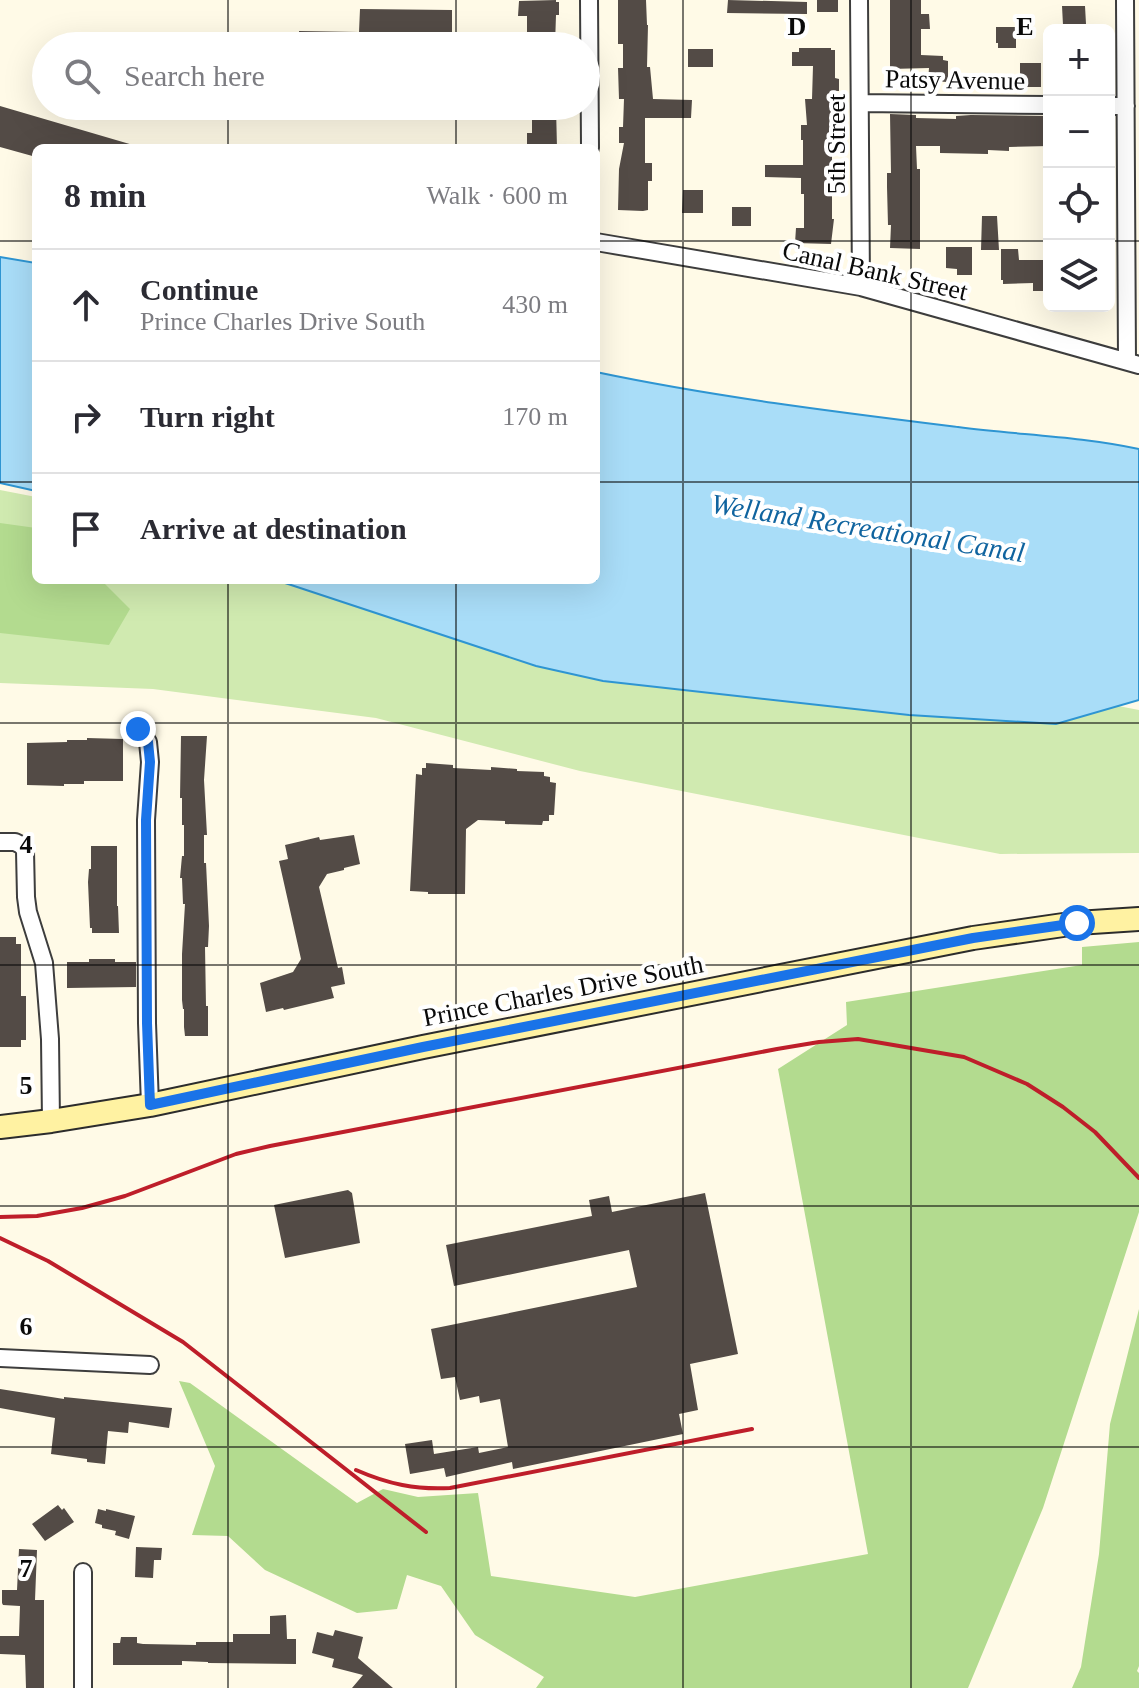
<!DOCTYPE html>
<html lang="en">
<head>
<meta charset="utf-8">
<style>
	body { margin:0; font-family:Georgia,serif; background:#f7f7f7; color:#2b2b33 }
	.controls { position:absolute; right:24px; top:24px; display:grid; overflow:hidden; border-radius:12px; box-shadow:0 8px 32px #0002 }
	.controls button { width:72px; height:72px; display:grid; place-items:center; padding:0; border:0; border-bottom:2px solid #e1e1e2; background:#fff; color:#2b2b33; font:40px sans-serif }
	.stop { position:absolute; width:24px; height:24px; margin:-18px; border:6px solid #1a73e8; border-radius:50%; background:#fff }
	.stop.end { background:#1a73e8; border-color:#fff; box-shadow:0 2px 8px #0008 }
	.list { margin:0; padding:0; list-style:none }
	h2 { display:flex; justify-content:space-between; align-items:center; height:104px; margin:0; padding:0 32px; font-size:34px }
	h2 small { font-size:26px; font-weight:400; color:#7c7c81 }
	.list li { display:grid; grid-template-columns:52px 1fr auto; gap:24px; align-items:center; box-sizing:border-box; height:112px; padding:0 32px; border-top:2px solid #e1e1e2 }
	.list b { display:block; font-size:30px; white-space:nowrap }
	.list p { margin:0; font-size:26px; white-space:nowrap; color:#7c7c81 }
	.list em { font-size:26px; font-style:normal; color:#7c7c81 }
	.icon { flex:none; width:44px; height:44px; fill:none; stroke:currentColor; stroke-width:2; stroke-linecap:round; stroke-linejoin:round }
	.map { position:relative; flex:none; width:1139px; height:1688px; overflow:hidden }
	.search { position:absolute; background:#fff; box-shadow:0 8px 32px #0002; left:32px; top:32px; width:568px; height:88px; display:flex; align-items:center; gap:20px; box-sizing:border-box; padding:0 28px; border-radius:44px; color:#7c7c81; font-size:30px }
	.panel { position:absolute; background:#fff; box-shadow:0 8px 32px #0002; left:32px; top:144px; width:568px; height:440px; border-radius:12px }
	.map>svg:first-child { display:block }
	.green { fill:#d0eab0 }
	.forest { fill:#b3db8f }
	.water { fill:#a9ddf8; stroke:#2e95d2; stroke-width:2 }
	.building { fill:#534b46 }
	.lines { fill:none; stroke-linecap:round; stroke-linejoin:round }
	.minor-casing { stroke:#3d3d3d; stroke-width:20 }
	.secondary-casing { stroke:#2c2c2c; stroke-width:26 }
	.minor { stroke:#fff; stroke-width:16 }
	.secondary { stroke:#fff2a2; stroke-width:22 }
	.rail { stroke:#be1e2a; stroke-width:4 }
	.route { stroke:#1a73e8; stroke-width:10 }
	.grid { fill:none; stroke:#0a0a0a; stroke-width:2; stroke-opacity:0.55 }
	.labels { text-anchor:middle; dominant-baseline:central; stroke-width:8; stroke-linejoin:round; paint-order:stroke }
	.street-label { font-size:26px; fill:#0a0a0a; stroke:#fff }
	.water-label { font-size:28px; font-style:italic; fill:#10649f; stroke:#fff }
	.grid-label { font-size:26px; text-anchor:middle; font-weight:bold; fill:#0a0a0a; stroke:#fff; stroke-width:8; stroke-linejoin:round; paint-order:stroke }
</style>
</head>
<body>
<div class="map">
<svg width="1139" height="1688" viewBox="0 0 1139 1688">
	<rect width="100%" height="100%" fill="#fffae7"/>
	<path class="green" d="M0,490L36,497V580H466L1139,710V853L1000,854L580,771L376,718L153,689L0,683Z"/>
	<path class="forest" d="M0,523L36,528V580H101L130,609L109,645L0,633Z
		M1139,942V1212L1043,1508L968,1688H536L544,1677L475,1635L441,1586L407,1575L397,1609L357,1613L265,1570L228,1536L192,1535L215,1466L179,1381L190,1383L357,1503L383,1489L418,1497L478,1493L491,1576L635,1597L868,1554L778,1069L847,1025L846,1002L1082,965V947Z
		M1139,1309V1666L1137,1671L1139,1673V1688H1072L1081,1667L1099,1554L1110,1424Z"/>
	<path class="water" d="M0,257L36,263V491L0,483Z
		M596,372C715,397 837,412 958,427C1018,435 1079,436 1139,449V700L1056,724L909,715L603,681L536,666L276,580H596Z"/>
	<path class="building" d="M556,0V2H559V15H556L555,45H531V38H527V16H518L519,1Z
		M618,0H646L647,25H648L647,67H650L653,99L692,100L691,118H645V163H652V181H648V210L643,211L618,210L619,169L624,143H619V127H623L624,99H619L618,68H623V44H618Z
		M728,0L807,2V14L727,13Z
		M817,0H838V12H817Z
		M890,0H921V14H929L930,29H921V55L943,56V60L948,61V82L928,81L929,68L890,69Z
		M1062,6H1085L1086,24L1063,25Z
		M360,9L452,10V42L444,43V46H299V31L359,32Z
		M996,27H1016V48H998V43H996Z
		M799,48H831V50H835V78L839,79V91H834V94H832V219H834L831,244L795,243L796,228H804V194H801V178L765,177V165H803V140H801V125H807L805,99H812L813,66H792V52H799Z
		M688,49H713V67H688Z
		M1020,63H1041V87H1020Z
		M0,106L133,145V148H36V157L0,147Z
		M536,107H556L557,148H527V133H532V111H536Z
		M890,114L916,115V118L956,119V116L971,115L1049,116V146L1009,147V151L988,150V154L940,153V146H916L917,169H920V249L890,248L891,225H888L887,187V173H891Z
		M683,190H703V213H682Z
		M732,207H751V226H732Z
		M982,216H997L999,250H981Z
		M946,247H972V275H957V269L946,268Z
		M1001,249H1018L1019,260H1047L1048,291H1033V283L1003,284V280H1001Z
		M181,736H207L204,780L207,835H204V863H206L209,926L208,947H205L206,1006H208V1036H185L184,1027V1009H183L182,1000V954L185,904H183L182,878H180L182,856H184V825H182V798H180Z
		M87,738L123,739V781H84V784H64V786L27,785V743L67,742V740H87Z
		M426,763L453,765V768L491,770V767L517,769V771L544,772V776L550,777V782L556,783L554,815H549V821H543L542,825L505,824V821L478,820L466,829L465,894H428V892L410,891L416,774L422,775V768H426Z
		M354,835L360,864L344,868V870L327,874L319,887L338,968L342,967L345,984L331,987L334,998L284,1010L283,1008L266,1012L260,983L293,972L301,959L279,861L288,859L285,845L319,837L320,840Z
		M91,846H117V906H118L119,933H92V928H90L88,882L89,869H91Z
		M0,937H16V944H21V996H26V1040H21V1047H0Z
		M89,959H115V962H136V987L67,988V962H89Z
		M348,1190L352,1193L360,1243L285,1258L274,1205Z
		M705,1193L738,1354L690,1364L698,1410L679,1414L683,1434L513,1469L512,1462L446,1477L444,1468L410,1474L405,1444L432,1440L434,1454L478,1447L479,1453L508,1447L500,1399L480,1403L479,1396L460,1400L455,1377L441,1379L431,1329L637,1287L629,1250L454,1286L446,1245L592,1216L589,1200L609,1196L612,1212Z
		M0,1389L64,1399V1397L172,1408L169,1428L129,1422L128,1433L108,1431L105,1464L87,1462V1459L51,1454L55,1418L0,1408Z
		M58,1505L62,1510L64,1508L74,1522L45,1541L32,1524Z
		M98,1509L106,1511V1509L135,1516L129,1539L115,1535L116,1531L102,1528V1525L95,1523Z
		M136,1547L162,1548L161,1560H154L153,1578L135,1577Z
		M19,1549L37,1550L35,1600H44V1688H26L25,1655L0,1654V1636H19L20,1606L3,1605L2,1603V1590H17Z
		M286,1615L287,1639H296V1664L208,1663V1662L182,1661V1665H113V1643H120L121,1637H137V1643L143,1644L196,1645V1642H233V1634H270V1616Z
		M335,1630L363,1637L358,1658L393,1688H352L363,1675L332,1667L334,1659L312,1653L317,1632L333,1636Z"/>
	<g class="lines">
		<g class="minor-casing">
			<path id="minor" d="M589,0L590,148
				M859,0L861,287
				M1125,0L1127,361
				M860,103L1049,105
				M1109,106H1126
				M596,242L861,287L1139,365
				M138,729L148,742L150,762L146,820L147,1023L150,1105
				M0,842H15L23,846L25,851L26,897L28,912L44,963L50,1039L51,1121
				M0,1358L150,1365
				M83,1572V1688"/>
		</g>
		<g class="secondary-casing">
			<path id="secondary" d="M0,1127L51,1121L150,1105L423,1047L973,938L1077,923L1139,919"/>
		</g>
		<use href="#minor" class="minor"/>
		<use href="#secondary" class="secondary"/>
		<path class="rail" d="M0,1217L37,1216L82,1208L125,1196L236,1154L270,1146L777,1049L819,1042L858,1039L964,1057L1027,1084L1063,1107L1095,1132L1139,1178
			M0,1238L48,1261L183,1342L426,1532
			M356,1470C388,1484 416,1490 450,1488L752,1429"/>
	</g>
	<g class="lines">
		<path class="route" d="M138,729L148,742L150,762L146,820L147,1023L150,1105L423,1047L973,938L1077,923"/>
	</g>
	<path class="grid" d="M228,0V46M456,0V46M683,0V1688M911,0V1688M228,106V148M456,106V148M0,241H36M596,241H1049M1109,241H1139M0,482H36M596,482H1139M228,580V1688M456,580V1688M0,723H1139M0,965H1139M0,1206H1139M0,1447H1139"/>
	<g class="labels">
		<g class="street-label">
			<text transform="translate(955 80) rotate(1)">Patsy Avenue</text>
			<text transform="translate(836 144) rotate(-90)">5th Street</text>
			<text transform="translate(875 271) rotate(13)">Canal Bank Street</text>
			<text transform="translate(563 991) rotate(-11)">Prince Charles Drive South</text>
		</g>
		<g class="water-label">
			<text transform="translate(868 528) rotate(9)">Welland Recreational Canal</text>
		</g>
	</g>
	<g class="grid-label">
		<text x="797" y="35">D</text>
		<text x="1025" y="35">E</text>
		<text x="26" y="853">4</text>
		<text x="26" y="1094">5</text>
		<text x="26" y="1335">6</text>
		<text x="26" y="1577">7</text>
	</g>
</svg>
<div class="controls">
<button>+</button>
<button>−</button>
<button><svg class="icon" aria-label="locate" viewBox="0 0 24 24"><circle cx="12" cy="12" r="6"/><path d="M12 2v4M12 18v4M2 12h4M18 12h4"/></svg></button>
<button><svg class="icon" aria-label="layers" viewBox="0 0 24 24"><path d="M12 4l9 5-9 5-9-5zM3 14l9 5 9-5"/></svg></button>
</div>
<div class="stop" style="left:1077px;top:923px"></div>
<div class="stop end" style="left:138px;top:729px"></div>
<div class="search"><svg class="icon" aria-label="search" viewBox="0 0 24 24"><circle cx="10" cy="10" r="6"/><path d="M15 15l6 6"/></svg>Search here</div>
<section class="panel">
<h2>8 min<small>Walk · 600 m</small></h2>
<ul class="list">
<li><svg class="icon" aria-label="ahead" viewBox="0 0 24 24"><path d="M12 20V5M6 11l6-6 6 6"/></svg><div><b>Continue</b><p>Prince Charles Drive South</p></div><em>430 m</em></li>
<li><svg class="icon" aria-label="right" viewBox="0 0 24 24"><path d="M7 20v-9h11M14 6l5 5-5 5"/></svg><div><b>Turn right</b></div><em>170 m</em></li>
<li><svg class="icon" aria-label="arrive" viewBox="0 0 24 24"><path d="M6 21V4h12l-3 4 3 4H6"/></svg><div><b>Arrive at destination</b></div></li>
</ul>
</section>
</div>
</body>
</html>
